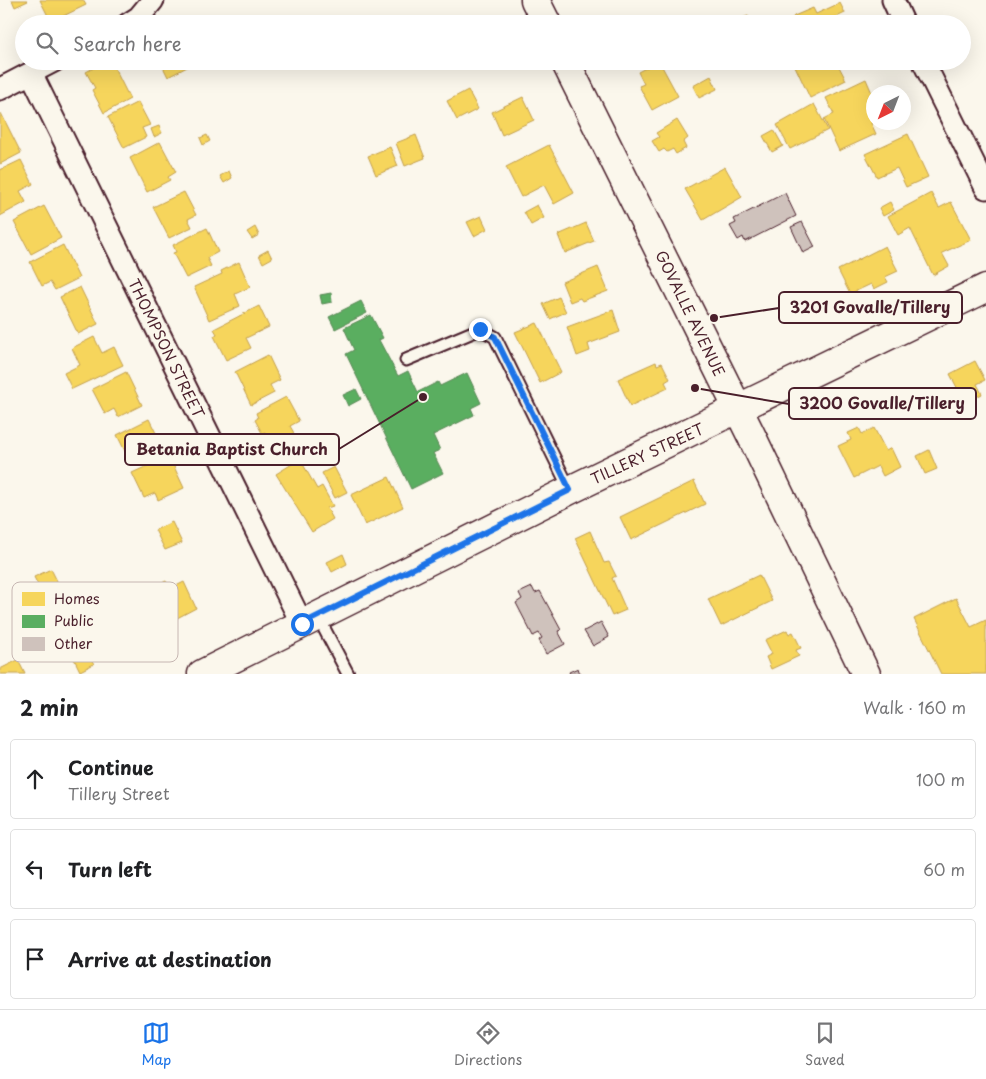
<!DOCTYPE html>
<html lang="en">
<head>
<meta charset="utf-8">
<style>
	body { margin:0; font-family:"Playpen Sans",sans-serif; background:#f6f6f6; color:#202124 }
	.compass { position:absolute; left:866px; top:85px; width:45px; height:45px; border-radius:50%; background:#fff; box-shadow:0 5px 20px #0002; rotate:222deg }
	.stop { position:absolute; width:15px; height:15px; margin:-11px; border:4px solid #1a73e8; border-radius:50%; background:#fff }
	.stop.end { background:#1a73e8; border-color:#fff; box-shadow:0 1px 5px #0008 }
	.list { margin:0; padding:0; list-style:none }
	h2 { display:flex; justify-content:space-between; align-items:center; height:65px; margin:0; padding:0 20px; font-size:21px }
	h2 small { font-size:16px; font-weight:400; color:#757577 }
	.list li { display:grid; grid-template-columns:32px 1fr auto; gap:15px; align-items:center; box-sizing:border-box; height:80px; margin:0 10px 10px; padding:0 10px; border:1px solid #e0e0e0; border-radius:5px }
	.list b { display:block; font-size:19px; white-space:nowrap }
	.list p { margin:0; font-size:16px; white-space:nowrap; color:#757577 }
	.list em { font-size:16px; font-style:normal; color:#757577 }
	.icon { flex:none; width:28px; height:28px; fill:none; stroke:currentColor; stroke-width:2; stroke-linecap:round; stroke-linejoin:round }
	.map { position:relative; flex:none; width:986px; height:674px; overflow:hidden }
	.search { position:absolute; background:#fff; box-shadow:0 5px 20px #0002; left:15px; right:15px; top:15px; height:55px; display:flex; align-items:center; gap:12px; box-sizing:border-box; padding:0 18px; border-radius:28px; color:#757577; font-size:19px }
	.sheet { height:335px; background:#fff }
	nav { display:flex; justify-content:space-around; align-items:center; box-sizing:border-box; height:70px; border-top:1px solid #e0e0e0; background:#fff; font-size:14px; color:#757577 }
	nav a { display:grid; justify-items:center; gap:2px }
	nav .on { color:#1a73e8 }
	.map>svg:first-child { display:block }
	.homes { fill:#f6d55c; stroke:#c29e4d }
	.public { fill:#5aae61; stroke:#558351 }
	.building { fill:#cfc2bc; stroke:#4a1f2b }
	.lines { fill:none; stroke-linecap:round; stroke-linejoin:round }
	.service-casing { stroke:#4a1f2b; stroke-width:15 }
	.minor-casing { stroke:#4a1f2b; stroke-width:25 }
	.tertiary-casing { stroke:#4a1f2b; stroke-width:31 }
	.service { stroke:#fbf7ec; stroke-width:11 }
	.minor { stroke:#fbf7ec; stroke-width:21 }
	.tertiary { stroke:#fbf7ec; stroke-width:28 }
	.route { stroke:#1a73e8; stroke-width:6 }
	.labels { text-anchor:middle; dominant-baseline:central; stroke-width:5; stroke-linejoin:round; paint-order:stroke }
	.street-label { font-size:15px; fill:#4a1f2b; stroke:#fbf7ec }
	.key { fill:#fbf7ec; stroke:#c6b6b2; stroke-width:1 }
	.key-label { font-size:14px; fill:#4a1f2b }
	.leader { fill:none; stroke:#4a1f2b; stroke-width:2 }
	.callout-dot { fill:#4a1f2b; stroke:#fbf7ec; stroke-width:2 }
	.callout { fill:#fbf7ec; stroke:#4a1f2b; stroke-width:2 }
	.callout-label { font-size:16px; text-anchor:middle; font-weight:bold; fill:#4a1f2b }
</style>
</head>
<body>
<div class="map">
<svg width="986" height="674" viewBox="0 0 986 674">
	<rect width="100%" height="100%" fill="#fbf7ec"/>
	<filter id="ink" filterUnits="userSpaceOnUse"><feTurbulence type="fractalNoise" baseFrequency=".02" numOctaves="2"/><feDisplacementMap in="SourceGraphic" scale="10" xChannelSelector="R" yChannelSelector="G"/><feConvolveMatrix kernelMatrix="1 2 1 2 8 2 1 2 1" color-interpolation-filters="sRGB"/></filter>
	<g filter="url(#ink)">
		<path class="homes" d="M12,0H27L28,1L15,7Z
			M40,0H83L86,5L51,22Z
			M840,3L845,13L822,24H795L792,19L794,16L813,8L816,14Z
			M748,16L751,24H730V23Z
			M106,61H111L130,99L104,113L92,90L95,88L86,72Z
			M160,61H187L189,66L168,77Z
			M617,61H634L621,68Z
			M659,61L678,96L652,110L639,86L644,84L638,72Z
			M795,61H836L846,80L810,98L795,66L797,65Z
			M711,76L717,89L699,98L693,86Z
			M866,79L872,93L881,89L883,92H874V122L871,123L876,134L839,151L824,119L834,114L826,98Z
			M468,90L478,109L457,120L447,101Z
			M523,97L534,120L502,135L492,112Z
			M138,102L150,125L142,128L146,137L124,148L108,117Z
			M814,104L828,130L790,149L777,125Z
			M1,113L21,153L0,164V114Z
			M677,120L688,138L683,142L686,148L676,154L673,149L667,152L664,149L659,152L652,141L659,137L656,133Z
			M159,126L162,133L154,137L151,129Z
			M774,130L783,146L772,152L763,136Z
			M908,134L928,177L906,187L897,168L877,177L865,154Z
			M207,135L210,141L203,145L200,138Z
			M416,135L425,158L405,166L396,143Z
			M160,142L176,172L168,177L170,180L147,192L130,158Z
			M549,145L574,193L554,204L544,185L521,197L506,167Z
			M390,147L398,166L376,175L368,156Z
			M21,160L33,184L20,191L26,202L0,216V170Z
			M725,167L742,197L703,220L685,189Z
			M229,171L232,178L224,183L220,176Z
			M184,192L196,215L188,219L192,227L169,238L153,207Z
			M931,193L939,208L951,202L971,240L942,253L949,266L933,275L910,228L898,235L888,216Z
			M890,202L894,210L883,216L879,208Z
			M537,205L544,218L531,225L524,212Z
			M44,206L61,238L31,254L14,222Z
			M481,216L487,229L474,236L467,222Z
			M586,223L594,241L565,253L558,235Z
			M255,227L259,235L252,239L247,232Z
			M207,228L218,252L207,258L211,266L186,278L173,253L176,252L173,245Z
			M63,245L79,278L55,290L50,282L42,286L30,262Z
			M885,246L898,271L885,277L888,282L874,289L871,284L850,294L838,270Z
			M268,250L272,258L263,263L259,255Z
			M239,262L250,287L235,294L240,306L209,320L194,287L222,274L221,271Z
			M598,267L608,291L582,301L580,298L570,302L562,282Z
			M80,287L98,324L78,334L60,297Z
			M559,297L566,312L550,319L543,304Z
			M259,306L269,327L246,338L251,348L226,360L214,336L217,334L214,329Z
			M613,310L620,332L588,344L590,351L577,356L567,327Z
			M537,323L561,372L540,383L515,332Z
			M94,337L102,353L114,347L123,365L72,389L64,373L80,365L72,348Z
			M268,355L280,380L270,385L274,393L251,405L235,372Z
			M975,361L985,380L977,384L982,394L965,403L950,374Z
			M656,362L657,365L662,363L670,379L665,382L668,388L630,406L618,379Z
			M126,372L142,405L118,417L114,409L105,414L92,389Z
			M286,397L299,421L290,426L294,433L272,444L265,432L262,433L255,420L258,418L256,413Z
			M149,419L164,449L140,460L136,452L128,457L117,435Z
			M859,428L862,434L874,428L886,451L891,448L900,467L883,476L878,466L854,478L838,446L851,440L848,433Z
			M929,450L937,469L925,474L917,456Z
			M169,456L184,488L158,500L155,493L144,498L132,473Z
			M300,459L317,489L322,486L333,506L327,508L333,519L312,532L276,474Z
			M334,467L347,492L335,498L322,473Z
			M389,477L403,507L365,525L351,495Z
			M694,481L705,504L631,540L620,517Z
			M172,522L182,543L165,550L155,530Z
			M590,531L604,563L609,562L616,576L612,578L626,610L612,616L575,538Z
			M343,554L347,564L332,572L327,562Z
			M51,569L82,631L90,627L102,653L91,659L94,664L80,671L34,577Z
			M759,575L772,601L721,626L708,599Z
			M166,581L170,589L184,582L196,608L162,626L152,605L146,609L138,594Z
			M956,598L971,627L986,620V674H941L914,619Z
			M787,630L789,634L793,632L801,648L796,650L799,656L771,669L766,657L772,654L765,640Z
			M18,660L25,674H0V669Z"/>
		<path class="public" d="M331,293L332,302L322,304L320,295Z
			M361,301L367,313L335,329L329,317Z
			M371,315L383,338L379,340L398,376L408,371L418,392L438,382L440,386L467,373L481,403L471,408L474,415L433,435L440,450L433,453L443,473L411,489L346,354L354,350L344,328Z
			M356,389L361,399L348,406L343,395Z"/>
		<path class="building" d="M785,193L796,216L745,242L743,237L738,240L730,226L736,223L734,219Z
			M802,222L815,247L803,253L791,227Z
			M532,587L535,593L540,591L561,630L558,631L565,644L546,654L539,640L542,638L539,633L533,636L516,603L522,599L519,593Z
			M601,622L609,637L593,646L584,631Z
			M578,668L580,674H570L569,672Z"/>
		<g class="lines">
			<g class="service-casing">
				<path id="service" d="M406,360L480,329L495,337L570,490
					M317,615L348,674"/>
			</g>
			<g class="minor-casing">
				<path id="minor" d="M893,0L904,24
					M128,24L139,17L153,0
					M923,61L986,188
					M31,73L302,624
					M0,89L54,61"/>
			</g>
			<g class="tertiary-casing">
				<path id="tertiary" d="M535,0L547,24
					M565,61L751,435L866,674
					M202,674L570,490L986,288"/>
			</g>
			<use href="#service" class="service"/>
			<use href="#minor" class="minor"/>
			<use href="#tertiary" class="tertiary"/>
		</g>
	</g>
	<g class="lines" filter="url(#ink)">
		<path class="route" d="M302,624L570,490L495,337L480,329"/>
	</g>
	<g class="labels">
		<g class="street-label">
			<text transform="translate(691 313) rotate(64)">GOVALLE AVENUE</text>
			<text transform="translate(167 348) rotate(64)">THOMPSON STREET</text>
			<text transform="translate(647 453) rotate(-25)">TILLERY STREET</text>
		</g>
	</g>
	<rect x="12" y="582" width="166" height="80" rx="8" class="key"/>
	<rect x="22" y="592" width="23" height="14" fill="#f6d55c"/>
	<rect x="22" y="615" width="23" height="13" fill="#5aae61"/>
	<rect x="22" y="637" width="23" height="14" fill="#cfc2bc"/>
	<g class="key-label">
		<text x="54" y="604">Homes</text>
		<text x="54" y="626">Public</text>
		<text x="54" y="649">Other</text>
	</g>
	<path class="leader" d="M714 318L779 308M695 388L789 404M423 397L339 449"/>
	<g class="callout-dot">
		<circle cx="714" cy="318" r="5"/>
		<circle cx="695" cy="388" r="5"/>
		<circle cx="423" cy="397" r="5"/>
	</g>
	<g class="callout">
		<rect x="779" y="292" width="183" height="31" rx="5"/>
		<rect x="789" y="388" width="187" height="31" rx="5"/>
		<rect x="125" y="434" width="214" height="31" rx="5"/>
	</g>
	<g class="callout-label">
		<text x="870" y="313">3201 Govalle/Tillery</text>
		<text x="882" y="409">3200 Govalle/Tillery</text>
		<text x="232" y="455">Betania Baptist Church</text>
	</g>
</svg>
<svg class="compass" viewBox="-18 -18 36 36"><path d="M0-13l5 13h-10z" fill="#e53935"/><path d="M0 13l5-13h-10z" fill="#757577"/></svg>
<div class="stop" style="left:302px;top:624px"></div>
<div class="stop end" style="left:480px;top:329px"></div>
<div class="search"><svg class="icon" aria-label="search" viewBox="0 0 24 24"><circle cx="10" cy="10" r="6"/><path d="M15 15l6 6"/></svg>Search here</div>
</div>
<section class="sheet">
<h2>2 min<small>Walk · 160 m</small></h2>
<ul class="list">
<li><svg class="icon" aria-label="ahead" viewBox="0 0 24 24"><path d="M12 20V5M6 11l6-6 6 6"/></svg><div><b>Continue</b><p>Tillery Street</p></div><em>100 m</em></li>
<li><svg class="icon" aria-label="left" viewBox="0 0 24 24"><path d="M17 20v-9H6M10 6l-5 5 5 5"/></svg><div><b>Turn left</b></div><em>60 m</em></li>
<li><svg class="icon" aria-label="arrive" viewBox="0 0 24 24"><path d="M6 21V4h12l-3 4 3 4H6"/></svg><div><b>Arrive at destination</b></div></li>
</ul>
</section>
<nav>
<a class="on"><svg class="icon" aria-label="map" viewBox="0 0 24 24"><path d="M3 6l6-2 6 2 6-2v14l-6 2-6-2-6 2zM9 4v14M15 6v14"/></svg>Map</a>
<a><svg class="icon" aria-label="directions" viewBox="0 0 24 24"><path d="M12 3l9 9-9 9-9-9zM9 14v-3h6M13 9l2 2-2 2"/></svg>Directions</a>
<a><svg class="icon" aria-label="saved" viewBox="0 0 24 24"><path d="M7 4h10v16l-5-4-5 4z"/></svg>Saved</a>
</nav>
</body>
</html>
